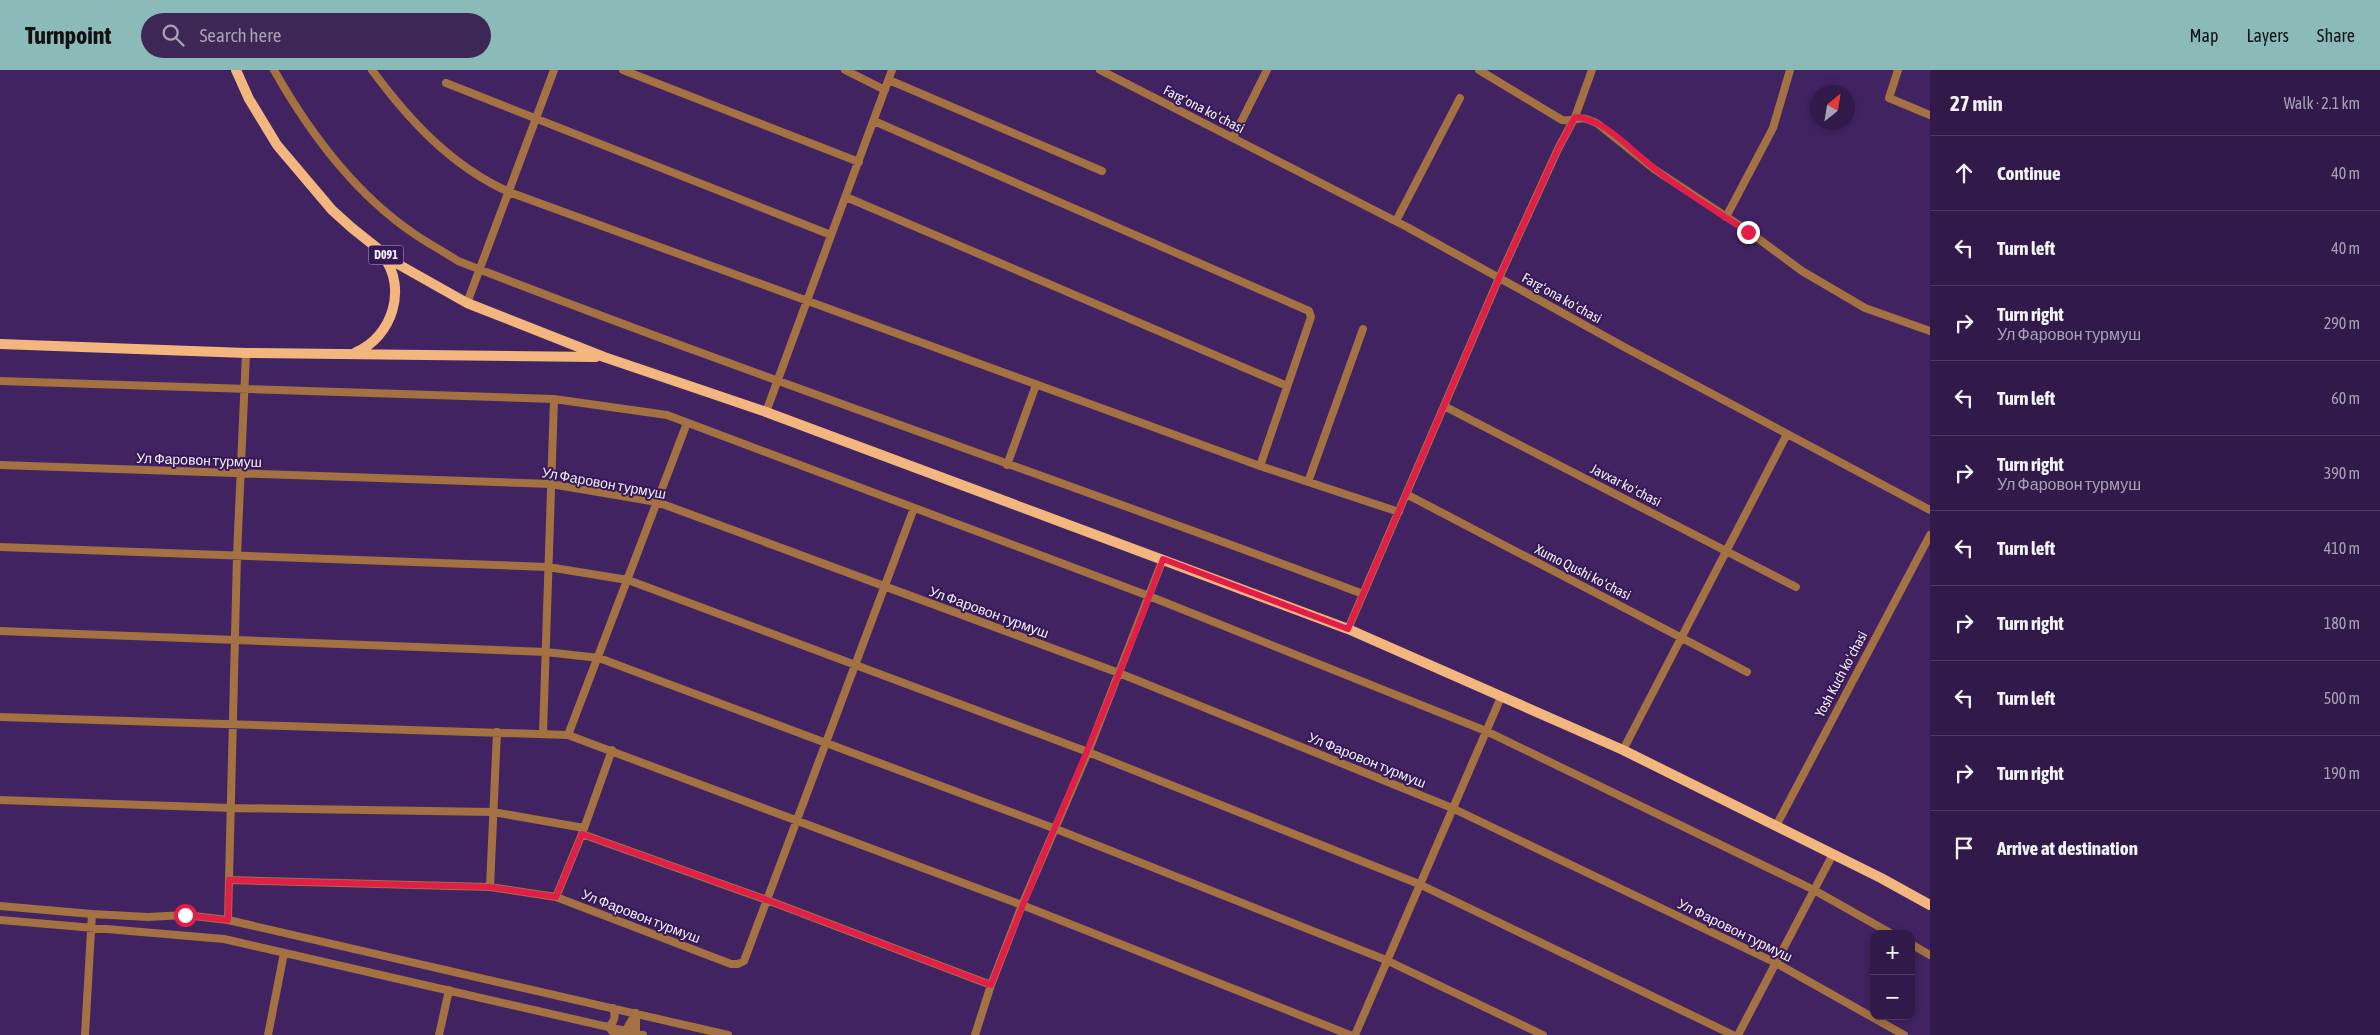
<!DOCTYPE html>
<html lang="en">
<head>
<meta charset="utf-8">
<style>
	body { margin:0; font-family:"Asap Condensed",sans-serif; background:#3d2754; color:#f1f3f6 }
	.controls { position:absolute; right:15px; bottom:15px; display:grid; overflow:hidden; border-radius:10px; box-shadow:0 2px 12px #0003 }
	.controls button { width:45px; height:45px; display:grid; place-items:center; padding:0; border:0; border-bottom:1px solid #4c3862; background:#311a4a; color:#f1f3f6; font:25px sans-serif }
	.compass { position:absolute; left:1810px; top:15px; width:45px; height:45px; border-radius:50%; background:#311a4a; box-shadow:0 2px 12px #0003; rotate:30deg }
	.stop { position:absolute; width:15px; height:15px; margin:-11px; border:4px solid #e11d48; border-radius:50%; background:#fff }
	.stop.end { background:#e11d48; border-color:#fff; box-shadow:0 1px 5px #0008 }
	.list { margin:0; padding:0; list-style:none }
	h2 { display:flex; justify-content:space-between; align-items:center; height:65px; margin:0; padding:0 20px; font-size:21px }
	h2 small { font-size:16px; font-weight:400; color:#a8a1b5 }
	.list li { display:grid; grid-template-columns:32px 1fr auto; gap:15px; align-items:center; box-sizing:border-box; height:75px; padding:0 20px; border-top:1px solid #4c3862 }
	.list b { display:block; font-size:19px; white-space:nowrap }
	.list p { margin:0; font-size:16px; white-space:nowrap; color:#a8a1b5 }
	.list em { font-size:16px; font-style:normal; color:#a8a1b5 }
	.icon { flex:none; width:28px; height:28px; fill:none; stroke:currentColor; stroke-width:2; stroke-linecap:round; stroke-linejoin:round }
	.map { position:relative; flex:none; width:1930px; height:965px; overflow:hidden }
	header { display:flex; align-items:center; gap:30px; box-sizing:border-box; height:70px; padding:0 25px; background:#8bbbb9; color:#111 }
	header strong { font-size:24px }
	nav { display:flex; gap:28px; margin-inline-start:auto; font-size:18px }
	.search { width:350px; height:45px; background:#3d2754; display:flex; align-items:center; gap:12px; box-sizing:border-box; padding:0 18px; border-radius:28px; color:#a8a1b5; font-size:19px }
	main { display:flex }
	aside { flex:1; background:#311a4a }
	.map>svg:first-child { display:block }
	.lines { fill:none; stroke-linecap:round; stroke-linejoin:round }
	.minor { stroke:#a37142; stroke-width:8 }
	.major { stroke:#f4b67f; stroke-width:10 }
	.route { stroke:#e11d48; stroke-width:6 }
	.labels { text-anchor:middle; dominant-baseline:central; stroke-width:4; stroke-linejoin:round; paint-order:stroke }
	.shield { fill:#361856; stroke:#bbb1c8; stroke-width:1 }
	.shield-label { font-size:12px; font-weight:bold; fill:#f4f2f9 }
	.street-label { font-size:14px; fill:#f4f2f9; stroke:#361856 }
</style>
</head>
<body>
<header>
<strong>Turnpoint</strong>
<div class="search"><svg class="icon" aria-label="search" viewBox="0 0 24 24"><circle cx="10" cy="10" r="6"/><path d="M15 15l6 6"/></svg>Search here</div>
<nav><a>Map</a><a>Layers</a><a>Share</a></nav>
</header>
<main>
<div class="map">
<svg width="1930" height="965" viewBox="0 0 1930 965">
	<rect width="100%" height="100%" fill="#412362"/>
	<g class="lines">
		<path class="minor" d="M274,0C309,62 353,122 413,163C427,173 443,181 458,191C758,308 1062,410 1363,524
			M372,0C409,50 451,96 509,122L1260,396L1399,442
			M623,0L859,92
			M845,0L885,20
			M1100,0L1407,157L1626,278L1930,440
			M1479,0L1562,50C1579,52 1578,43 1598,54L1654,99L1748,161L1802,201L1865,238L1930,261
			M1898,0L1889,28L1930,45
			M889,10L1102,101
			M446,13L831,165
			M874,51L1309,241L1311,247L1260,396
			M1233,68L1267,0
			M846,127L1287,316
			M1726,147L1773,58L1790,0
			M1396,151L1460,28
			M467,233L554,0
			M0,311L554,329L667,345L1149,526L1486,661L1814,820L1892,864
			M1444,336L1796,517
			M766,342L892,0
			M0,395L551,414L657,432L1119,603L1452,738L1776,893L1904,965
			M1007,395L1036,315
			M1308,412L1363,259
			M1406,424L1747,602
			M0,477L548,497L628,510L1088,682L1419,814L1733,965
			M1348,559L1499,208L1558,79L1575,47L1592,0
			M0,561L546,582L599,588L1056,759L1386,890L1543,965
			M0,647L568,665L1022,835L1350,965
			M543,663L554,329
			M568,665L687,353
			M1623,680L1787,364
			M0,730L231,738L493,742L584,758
			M1776,756L1930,465
			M582,764L767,830L991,915
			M229,810L490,817L556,827L731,894H738L744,891L914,438
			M490,817L497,662
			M556,827L582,764L612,680
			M0,836L92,844
			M0,850L224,869L643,965
			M228,850L237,485L246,283
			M1911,874L1930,885
			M613,938C616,946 615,950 609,957L615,965
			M85,965L92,844L148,847L185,845L228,850L728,965
			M268,965L284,883
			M439,965L449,920
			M623,965L636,943V965
			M975,965L991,915L1022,835L1088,682L1163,489
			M1355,965L1501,627
			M1738,965L1833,784"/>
		<path class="major" d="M236,0L249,29L277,75L332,140L352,158L396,193L467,233L604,287L766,342L1348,559L1623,680L1881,808L1930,835
			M0,274L246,283L596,287
			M356,282C392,267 408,218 383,186"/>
	</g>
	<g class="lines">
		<path class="route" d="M185,845L228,850L229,810L490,817L556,827L582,764L767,830L991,915C1046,772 1111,633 1163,489L1348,559L1499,208L1558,79L1575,47C1606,49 1631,81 1655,99C1684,122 1717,141 1748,162"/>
	</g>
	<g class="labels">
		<rect class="shield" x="368.5" y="175.5" width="35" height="19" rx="4"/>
		<g class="shield-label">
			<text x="386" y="185">D091</text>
		</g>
		<g class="street-label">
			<text transform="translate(1204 39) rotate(27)">Fargʻona koʻchasi</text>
			<text transform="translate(1562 228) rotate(29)">Fargʻona koʻchasi</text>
			<text transform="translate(199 390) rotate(2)">Ул Фаровон турмуш</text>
			<text transform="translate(604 413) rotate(10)">Ул Фаровон турмуш</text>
			<text transform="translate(1626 415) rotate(27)">Javxar koʻchasi</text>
			<text transform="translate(1583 502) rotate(27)">Xumo Qushi koʻchasi</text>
			<text transform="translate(989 542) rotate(20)">Ул Фаровон турмуш</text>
			<text transform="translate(1841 604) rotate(-62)">Yosh Kuch koʻchasi</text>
			<text transform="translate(1367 690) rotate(22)">Ул Фаровон турмуш</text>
			<text transform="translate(641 846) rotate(21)">Ул Фаровон турмуш</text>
			<text transform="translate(1735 860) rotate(26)">Ул Фаровон турмуш</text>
		</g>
	</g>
</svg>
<div class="controls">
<button>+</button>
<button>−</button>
</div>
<svg class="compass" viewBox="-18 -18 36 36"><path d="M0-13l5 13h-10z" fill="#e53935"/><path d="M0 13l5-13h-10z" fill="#a8a1b5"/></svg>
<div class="stop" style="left:185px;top:845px"></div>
<div class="stop end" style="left:1748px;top:162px"></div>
</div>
<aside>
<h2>27 min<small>Walk · 2.1 km</small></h2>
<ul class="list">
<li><svg class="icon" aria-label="ahead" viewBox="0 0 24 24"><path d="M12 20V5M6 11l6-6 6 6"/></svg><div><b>Continue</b></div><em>40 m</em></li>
<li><svg class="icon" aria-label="left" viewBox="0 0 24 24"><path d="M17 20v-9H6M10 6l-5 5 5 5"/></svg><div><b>Turn left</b></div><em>40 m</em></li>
<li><svg class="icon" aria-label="right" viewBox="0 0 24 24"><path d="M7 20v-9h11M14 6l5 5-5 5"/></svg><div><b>Turn right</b><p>Ул Фаровон турмуш</p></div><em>290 m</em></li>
<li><svg class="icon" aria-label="left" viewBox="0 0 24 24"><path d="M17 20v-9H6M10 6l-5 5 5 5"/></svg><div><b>Turn left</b></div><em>60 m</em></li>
<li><svg class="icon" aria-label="right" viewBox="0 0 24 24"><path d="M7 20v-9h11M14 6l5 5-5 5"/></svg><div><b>Turn right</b><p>Ул Фаровон турмуш</p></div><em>390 m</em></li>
<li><svg class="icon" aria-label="left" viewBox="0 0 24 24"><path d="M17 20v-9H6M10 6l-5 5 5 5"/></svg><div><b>Turn left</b></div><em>410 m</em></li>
<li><svg class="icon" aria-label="right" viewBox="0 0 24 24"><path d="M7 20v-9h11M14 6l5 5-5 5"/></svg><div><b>Turn right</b></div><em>180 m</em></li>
<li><svg class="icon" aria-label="left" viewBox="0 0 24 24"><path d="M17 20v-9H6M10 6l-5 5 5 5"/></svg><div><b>Turn left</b></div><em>500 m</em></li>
<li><svg class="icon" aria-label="right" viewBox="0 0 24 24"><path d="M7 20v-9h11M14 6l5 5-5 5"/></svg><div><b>Turn right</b></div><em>190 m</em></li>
<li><svg class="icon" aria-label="arrive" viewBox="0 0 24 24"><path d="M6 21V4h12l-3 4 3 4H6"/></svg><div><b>Arrive at destination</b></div></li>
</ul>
</aside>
</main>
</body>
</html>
